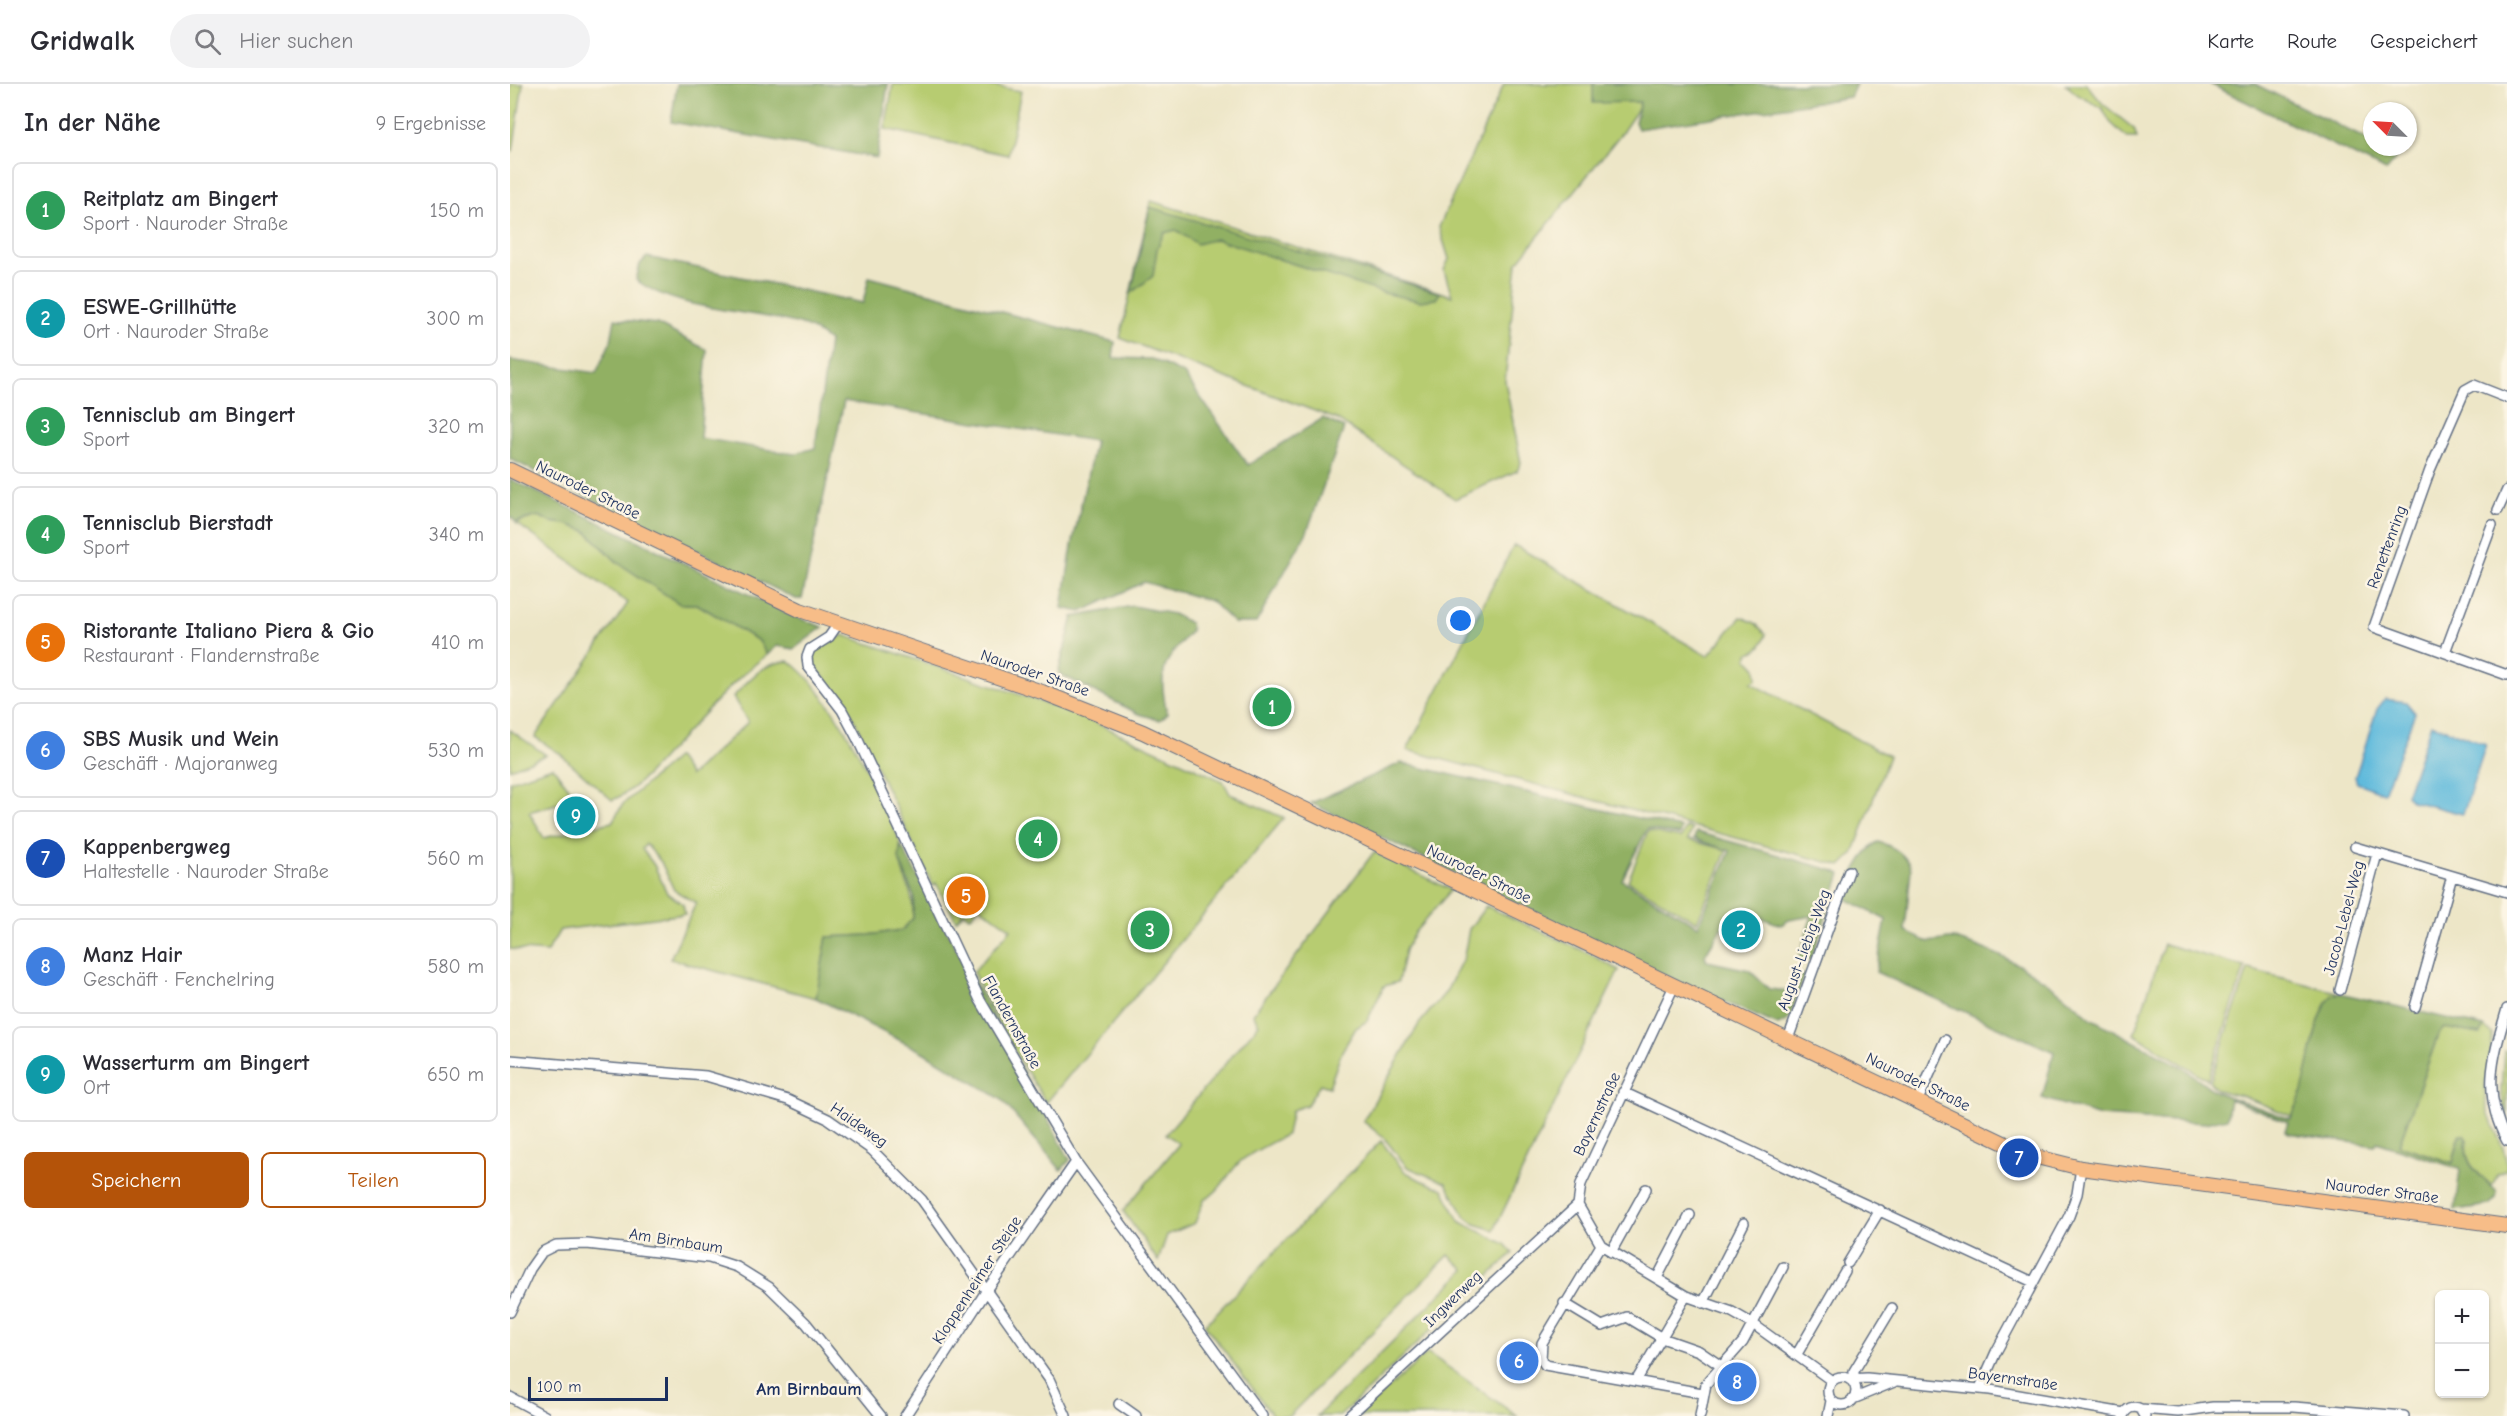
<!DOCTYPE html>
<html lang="de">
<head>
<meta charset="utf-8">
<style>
	body { margin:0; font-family:"Comic Neue",sans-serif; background:#f2f2f3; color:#2b2b33 }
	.controls { position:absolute; right:18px; bottom:18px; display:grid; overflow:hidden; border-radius:9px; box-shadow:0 2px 4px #0004 }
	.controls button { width:54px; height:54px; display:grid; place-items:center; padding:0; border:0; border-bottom:2px solid #e1e1e2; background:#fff; color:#2b2b33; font:30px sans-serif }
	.compass { position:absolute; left:1853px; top:18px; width:54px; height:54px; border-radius:50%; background:#fff; box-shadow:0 2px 4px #0004; rotate:294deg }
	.scale { position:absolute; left:18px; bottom:15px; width:140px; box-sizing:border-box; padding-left:6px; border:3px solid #1b2f5e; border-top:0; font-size:16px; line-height:21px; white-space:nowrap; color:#1b2f5e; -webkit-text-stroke:4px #fcf5e5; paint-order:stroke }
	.you { position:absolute; left:951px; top:537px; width:21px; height:21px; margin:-15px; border:4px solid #fff; border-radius:50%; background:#1a73e8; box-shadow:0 0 0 9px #1a73e833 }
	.badge { display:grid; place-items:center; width:39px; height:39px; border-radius:50%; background:#b45309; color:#fff; font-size:20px; font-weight:700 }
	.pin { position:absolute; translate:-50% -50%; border:3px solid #fff; box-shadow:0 2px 6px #0006 }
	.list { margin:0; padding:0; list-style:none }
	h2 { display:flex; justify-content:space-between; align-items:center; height:78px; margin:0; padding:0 24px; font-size:26px }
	h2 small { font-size:20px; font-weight:400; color:#7c7c81 }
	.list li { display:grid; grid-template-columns:39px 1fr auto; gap:18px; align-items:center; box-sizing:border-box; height:96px; margin:0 12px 12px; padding:0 12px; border:2px solid #e1e1e2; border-radius:9px }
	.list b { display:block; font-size:22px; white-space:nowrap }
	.list p { margin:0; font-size:20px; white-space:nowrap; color:#7c7c81 }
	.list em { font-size:20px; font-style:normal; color:#7c7c81 }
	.actions { display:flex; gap:12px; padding:18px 24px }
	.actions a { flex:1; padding:14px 0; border:2px solid #b45309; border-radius:9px; text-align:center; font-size:21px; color:#b45309 }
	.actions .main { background:#b45309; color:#fff }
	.icon { flex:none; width:33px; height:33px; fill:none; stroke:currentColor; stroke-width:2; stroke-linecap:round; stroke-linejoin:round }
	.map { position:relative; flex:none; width:1997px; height:1332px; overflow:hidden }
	header { display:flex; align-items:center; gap:36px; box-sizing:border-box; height:84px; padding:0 30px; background:#fff; border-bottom:2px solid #e1e1e2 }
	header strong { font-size:28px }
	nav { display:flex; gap:33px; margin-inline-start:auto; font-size:21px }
	.search { width:420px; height:54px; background:#f2f2f3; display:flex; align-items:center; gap:15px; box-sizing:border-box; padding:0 21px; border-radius:33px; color:#7c7c81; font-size:22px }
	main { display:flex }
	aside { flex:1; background:#fff }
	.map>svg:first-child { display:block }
	.green { fill:#b7cc71; stroke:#697e68; stroke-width:1.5 }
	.forest { fill:#91b063; stroke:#567060; stroke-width:1.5 }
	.water { fill:#5ebadc; stroke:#3c749d; stroke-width:1.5 }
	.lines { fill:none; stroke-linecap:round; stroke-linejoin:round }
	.street-casing { stroke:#646f83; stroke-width:12 }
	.primary-casing { stroke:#646f83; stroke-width:16 }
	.street { stroke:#fff; stroke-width:9 }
	.primary { stroke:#f7bd88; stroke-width:14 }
	.labels { text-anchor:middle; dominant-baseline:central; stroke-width:5; stroke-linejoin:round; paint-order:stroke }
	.street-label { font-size:16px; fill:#1b2f5e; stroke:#fcf5e5 }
	.neighbourhood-label { font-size:18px; font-weight:bold; fill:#1b2f5e; stroke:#fcf5e5 }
</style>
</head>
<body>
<header>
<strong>Gridwalk</strong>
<div class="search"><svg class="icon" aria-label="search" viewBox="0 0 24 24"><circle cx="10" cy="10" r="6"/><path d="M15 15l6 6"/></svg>Hier suchen</div>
<nav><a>Karte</a><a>Route</a><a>Gespeichert</a></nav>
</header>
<main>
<aside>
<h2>In der Nähe<small>9 Ergebnisse</small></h2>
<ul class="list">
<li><span class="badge" style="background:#2e9e5b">1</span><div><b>Reitplatz am Bingert</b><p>Sport · Nauroder Straße</p></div><em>150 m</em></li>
<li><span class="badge" style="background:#0f9aa8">2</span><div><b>ESWE-Grillhütte</b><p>Ort · Nauroder Straße</p></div><em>300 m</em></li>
<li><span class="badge" style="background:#2e9e5b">3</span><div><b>Tennisclub am Bingert</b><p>Sport</p></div><em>320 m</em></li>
<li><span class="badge" style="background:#2e9e5b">4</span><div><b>Tennisclub Bierstadt</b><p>Sport</p></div><em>340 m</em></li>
<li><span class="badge" style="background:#e8710a">5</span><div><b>Ristorante Italiano Piera &amp; Gio</b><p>Restaurant · Flandernstraße</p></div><em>410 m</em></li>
<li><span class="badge" style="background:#3f7fe0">6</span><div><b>SBS Musik und Wein</b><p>Geschäft · Majoranweg</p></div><em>530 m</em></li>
<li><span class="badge" style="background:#1a4fb4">7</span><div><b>Kappenbergweg</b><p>Haltestelle · Nauroder Straße</p></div><em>560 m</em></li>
<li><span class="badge" style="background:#3f7fe0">8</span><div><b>Manz Hair</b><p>Geschäft · Fenchelring</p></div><em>580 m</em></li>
<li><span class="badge" style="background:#0f9aa8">9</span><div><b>Wasserturm am Bingert</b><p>Ort</p></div><em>650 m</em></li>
</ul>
<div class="actions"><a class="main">Speichern</a><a>Teilen</a></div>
</aside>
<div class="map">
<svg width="1997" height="1332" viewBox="0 0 1997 1332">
	<rect width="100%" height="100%" fill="#fcf5e5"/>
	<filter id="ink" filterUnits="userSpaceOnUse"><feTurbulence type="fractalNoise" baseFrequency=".0167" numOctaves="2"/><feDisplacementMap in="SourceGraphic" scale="12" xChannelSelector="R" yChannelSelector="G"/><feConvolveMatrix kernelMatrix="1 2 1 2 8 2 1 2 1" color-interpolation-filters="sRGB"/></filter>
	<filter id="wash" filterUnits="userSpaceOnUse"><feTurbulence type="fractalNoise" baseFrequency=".008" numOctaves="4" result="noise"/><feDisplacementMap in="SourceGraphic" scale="24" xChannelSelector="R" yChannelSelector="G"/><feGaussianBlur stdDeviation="1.35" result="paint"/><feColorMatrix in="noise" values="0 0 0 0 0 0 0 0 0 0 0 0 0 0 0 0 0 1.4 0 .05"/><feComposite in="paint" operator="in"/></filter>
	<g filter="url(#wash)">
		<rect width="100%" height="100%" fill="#ede6c7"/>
		<path class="green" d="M0,0H13L3,67L0,66Z
			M383,0H473L511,7L498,71L375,45Z
			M994,0H1117L1134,16L1113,47L1007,179L995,297L1011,379L1007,387L945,415L826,335L610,254L641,117L942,212L934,186L939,175L929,143Z
			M1555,0H1576L1593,20L1624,45L1627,54H1617L1600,38L1592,24L1568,11Z
			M29,432L40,438L56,440L76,447L107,478L170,520H187L249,557L257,571C220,598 190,635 158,668C142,685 124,708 102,716L49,669L25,653L118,519L6,439Z
			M1004,461L1198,572L1231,533L1245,539L1256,550C1253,560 1249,567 1239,569L1237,574L1246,584L1247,595L1241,599L1379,672L1343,770L1331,782L897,666Z
			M333,551L567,630L713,697L720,710L774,734L536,1019L499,958L463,888L501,845L469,822L460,833L454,828L446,836L426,799L423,802L340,627L305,582L302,573L305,567Z
			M279,577C319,604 374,712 390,759C391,765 388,771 390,777C395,800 404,807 403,834L393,846L359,851L317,853L306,914L160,875L186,819L164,806L151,778L136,760L132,765L144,781L157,809L173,820L175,830L50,846L37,868L0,865V697L43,683L66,714L19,728L34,754L102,738L113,720L167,673L180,692L238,638L223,613C241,594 252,579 279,577Z
			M0,646L36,671L0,685Z
			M1176,743L1182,745L1178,756L1217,766L1187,838L1118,797L1138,747L1171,754Z
			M864,768L941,806L905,848L895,866L888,898L874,902L857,937L846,944L832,967L819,1003L810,1000L797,1021L782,1026L777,1050C763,1058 745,1066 732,1076C717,1089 711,1108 694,1116L685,1139L657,1151L648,1177L613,1127L669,1060L656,1050L749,940L743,930Z
			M976,822L1076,868L1109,886L984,1146L965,1140L955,1132L936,1099L897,1083L874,1054L853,1037L909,940L936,908L954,872L959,845Z
			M1654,860L1735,883L1698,996L1624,950Z
			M1738,885L1830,909C1803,918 1800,991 1790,1016C1788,1021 1784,1027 1781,1032L1735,1013L1707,1006L1700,998Z
			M1974,943L1982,950C1982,974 1972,995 1976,1020C1980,1043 1997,1062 1997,1085L1987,1091L1982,1102C1967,1088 1953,1079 1957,1056L1949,1051L1943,1079L1889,1061L1928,951L1934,944L1970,950Z
			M1994,967L1997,968V1037L1991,1007Z
			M871,1057L894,1087L910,1096L933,1105L949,1137L995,1160L1003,1169L830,1332H807L955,1186L939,1171L779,1332H763L695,1241Z
			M917,1269H918L1007,1332H848Z"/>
		<path class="forest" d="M167,0H378L367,74L161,38Z
			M1083,0H1346L1340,13L1128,45L1125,38L1130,18L1083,19Z
			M1700,0H1745L1862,58V63H1871L1888,72L1876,87Z
			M640,123L930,209L926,215L910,217L874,209L706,155L687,160L666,146L654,149L647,165L643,192L621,209Z
			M137,173L353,219L359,193L605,258L603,274L642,275L674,290L738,381L813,334L834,344L797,448L746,539H724L701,517L634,498L571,528L552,524L562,462L585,357L334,317L292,515H286L0,375V276L86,289L101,257L105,235L147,240L197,266L190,354L284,370L305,364L319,257C312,252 304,245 295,242C245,225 169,229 126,196L130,180Z
			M0,395L283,532L313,543L284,565L267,562L257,571L249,557L187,520H170L107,478L76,447L56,440L40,438L29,432L6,438L0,432Z
			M623,522L663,530L680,539L681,547C652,579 648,587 657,630L650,636L629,630L548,589L563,533Z
			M891,679L1171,744L1169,751L1137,745L1112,796L1188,842L1220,767L1184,755L1186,748L1325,787L1331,790L1301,875L1292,876L1289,873L1302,832L1279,836L1271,841L1230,826L1210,846L1195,871L1197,877L1239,886L1259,905L1278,907L1286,891H1294L1278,936L1268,941L1175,901L801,719Z
			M1368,758C1383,762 1397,771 1401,785L1395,846C1401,850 1409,855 1416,857C1426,860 1438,852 1448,856C1504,873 1540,897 1582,935L1672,983L1706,1008L1780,1035C1803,998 1796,947 1822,911L1830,909L1974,943L1971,950L1934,944L1928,951L1889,1061L1943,1079L1950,1051H1954L1957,1056C1952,1083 1971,1090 1987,1108L1986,1114L1979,1121L1945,1126L1950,1085L1867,1058L1865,1062L1778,1049L1775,1047L1778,1038L1720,1015L1717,1034L1695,1039L1590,1032L1532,1014L1544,968L1366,888L1376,836L1338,816L1335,811C1337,799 1357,762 1368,758Z
			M391,761L560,1076L551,1086L491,1015L413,968L306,914L317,853L359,851L392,846L403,834L404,813L389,775Z"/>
		<path class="water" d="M1875,615L1896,618L1905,629L1874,709L1847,699L1845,693L1867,625Z
			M1921,640L1976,660L1953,730L1902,717L1896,711Z"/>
	</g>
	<g filter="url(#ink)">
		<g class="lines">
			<g class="street-casing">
				<path id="street" d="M1997,314L1964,301L1955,306L1920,386L1864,543L1997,591
					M1988,426L1997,406
					M328,540L319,553L300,565L297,573L298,582L332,626L348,656L470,916L566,1078L752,1332
					M1935,568L1982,441
					M1845,763L1997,808
					M1164,902L1071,1100L1068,1121L1091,1161L1176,1212L1222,1228L1243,1240L1322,1297
					M1830,906L1867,770
					M1905,923L1942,792
					M1997,925C1983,973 1971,1009 1997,1057
					M1278,955L1339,787
					M0,976L196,992L278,1016L318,1035L362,1066L412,1116L539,1295L556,1332
					M1113,1008L1523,1198
					M1408,1016L1435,956
					M1091,1161L1032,1259L1031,1275L1035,1281L1192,1309
					M1101,1168L1136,1105
					M1338,1179L1370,1126
					M1147,1194L1180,1131
					M1054,1219L1092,1242L1117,1233L1152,1254L1189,1267L1211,1282
					M1193,1219L1234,1139
					M0,1228L20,1185L32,1168L46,1161L77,1160L199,1174L227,1183L259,1203L296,1239L371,1332
					M1287,1270L1335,1187
					M1318 1307a14 14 0 1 1 28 0a14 14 0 1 1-28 0Z
					M1344,1294V1287L1382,1224
					M1339,1295L1357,1294L1480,1306L1614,1329
					M1126,1297L1176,1212
					M1470,1304L1486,1268L1559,1132L1567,1110L1571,1084
					M0,1313L35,1332
					M1343,1315L1384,1298
					M609,1320L626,1332
					M1631,1325L1668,1328L1703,1323H1784L1894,1332
					M395,1332L477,1206L566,1078
					M839,1332L1068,1121
					M1190,1332L1196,1300L1233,1258L1273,1183
					M1318,1332L1321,1317
					M1613,1332C1616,1324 1623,1321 1631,1325L1635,1332"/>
			</g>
			<g class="primary-casing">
				<path id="primary" d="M0,386L290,526L532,608L633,648L1519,1071L1571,1084L1997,1142"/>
			</g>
			<use href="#street" class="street"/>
			<use href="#primary" class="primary"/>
		</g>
	</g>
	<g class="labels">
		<g class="street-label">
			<text transform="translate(78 406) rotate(26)">Nauroder Straße</text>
			<text transform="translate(1877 463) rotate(-70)">Renettenring</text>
			<text transform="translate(525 589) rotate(19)">Nauroder Straße</text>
			<text transform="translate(969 790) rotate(26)">Nauroder Straße</text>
			<text transform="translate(1834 834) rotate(-75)">Jacob-Lebel-Weg</text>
			<text transform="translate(1294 866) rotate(-70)">August-Liebig-Weg</text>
			<text transform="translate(502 938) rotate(61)">Flandernstraße</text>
			<text transform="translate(1408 998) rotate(26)">Nauroder Straße</text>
			<text transform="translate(1087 1030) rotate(-65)">Bayernstraße</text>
			<text transform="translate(349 1041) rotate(35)">Haideweg</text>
			<text transform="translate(1872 1107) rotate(7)">Nauroder Straße</text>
			<text transform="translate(166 1157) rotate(9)">Am Birnbaum</text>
			<text transform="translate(467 1196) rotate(-57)">Kloppenheimer Steige</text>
			<text transform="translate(943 1215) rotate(-44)">Ingwerweg</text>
			<text transform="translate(1503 1295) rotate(8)">Bayernstraße</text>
		</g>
		<g class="neighbourhood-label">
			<text x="299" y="1305">Am Birnbaum</text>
		</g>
	</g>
</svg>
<div class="controls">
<button>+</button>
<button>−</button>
</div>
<svg class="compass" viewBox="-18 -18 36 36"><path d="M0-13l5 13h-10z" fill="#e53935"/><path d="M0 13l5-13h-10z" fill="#7c7c81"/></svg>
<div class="scale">100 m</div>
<div class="you"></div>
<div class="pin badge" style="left:762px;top:623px;background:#2e9e5b">1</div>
<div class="pin badge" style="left:1231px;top:846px;background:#0f9aa8">2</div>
<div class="pin badge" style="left:640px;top:846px;background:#2e9e5b">3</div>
<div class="pin badge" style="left:528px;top:755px;background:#2e9e5b">4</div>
<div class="pin badge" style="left:456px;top:812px;background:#e8710a">5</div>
<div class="pin badge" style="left:1009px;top:1277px;background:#3f7fe0">6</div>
<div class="pin badge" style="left:1509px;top:1074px;background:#1a4fb4">7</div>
<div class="pin badge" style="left:1227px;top:1298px;background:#3f7fe0">8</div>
<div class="pin badge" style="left:66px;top:732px;background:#0f9aa8">9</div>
</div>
</main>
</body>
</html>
